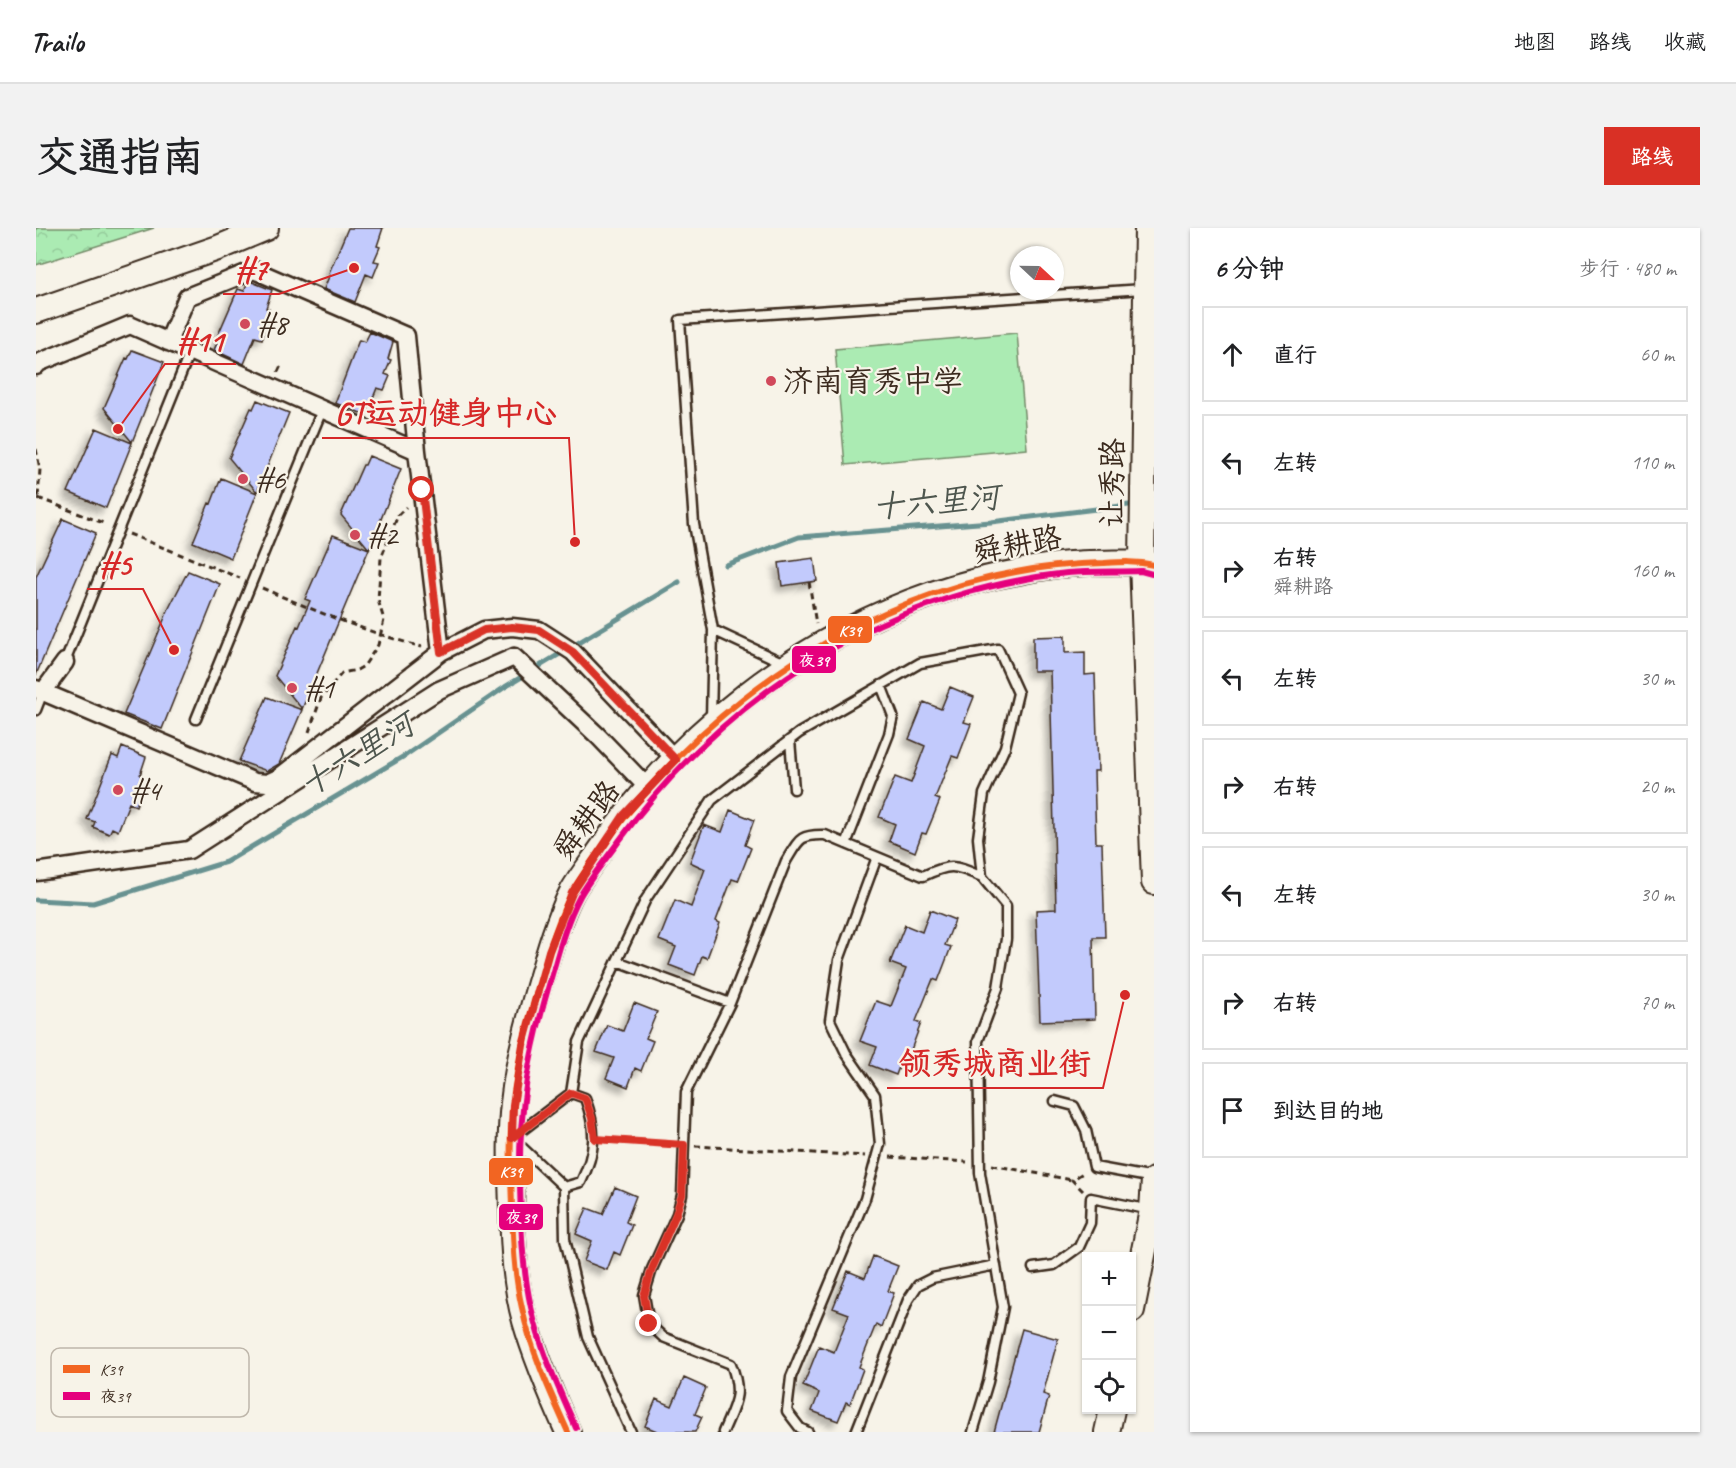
<!DOCTYPE html>
<html lang="zh">
<head>
<meta charset="utf-8">
<style>
	body { margin:0; font-family:Caveat,"LXGW WenKai TC",sans-serif; background:#f2f2f2; color:#202124 }
	.controls { position:absolute; right:18px; bottom:18px; display:grid; overflow:hidden; border-radius:0px; box-shadow:0 2px 4px #0004 }
	.controls button { width:54px; height:54px; display:grid; place-items:center; padding:0; border:0; border-bottom:2px solid #e0e0e0; background:#fff; color:#202124; font:30px sans-serif }
	.compass { position:absolute; left:974px; top:18px; width:54px; height:54px; border-radius:50%; background:#fff; box-shadow:0 2px 4px #0004; rotate:112deg }
	.stop { position:absolute; width:18px; height:18px; margin:-14px; border:4px solid #d93025; border-radius:50%; background:#fff }
	.stop.end { background:#d93025; border-color:#fff; box-shadow:0 2px 6px #0008 }
	.list { margin:0; padding:0; list-style:none }
	h2 { display:flex; justify-content:space-between; align-items:center; height:78px; margin:0; padding:0 24px; font-size:26px }
	h2 small { font-size:20px; font-weight:400; color:#757577 }
	.list li { display:grid; grid-template-columns:39px 1fr auto; gap:18px; align-items:center; box-sizing:border-box; height:96px; margin:0 12px 12px; padding:0 12px; border:2px solid #e0e0e0; border-radius:0px }
	.list b { display:block; font-size:22px; white-space:nowrap }
	.list p { margin:0; font-size:20px; white-space:nowrap; color:#757577 }
	.list em { font-size:20px; font-style:normal; color:#757577 }
	.icon { flex:none; width:33px; height:33px; fill:none; stroke:currentColor; stroke-width:2; stroke-linecap:round; stroke-linejoin:round }
	.map { position:relative; flex:none; width:1118px; height:1204px; overflow:hidden; border-radius:0px }
	header { display:flex; align-items:center; gap:36px; box-sizing:border-box; height:84px; padding:0 30px; background:#fff; border-bottom:2px solid #e0e0e0 }
	header strong { font-size:28px }
	nav { display:flex; gap:33px; margin-inline-start:auto; font-size:21px }
	.intro { display:flex; align-items:center; justify-content:space-between; box-sizing:border-box; height:144px; padding:0 36px }
	h1 { margin:0; font-size:42px }
	.button { padding:15px 27px; border-radius:0px; background:#d93025; color:#fff; font-size:21px; font-weight:700 }
	main { display:flex; gap:36px; padding:0 36px }
	aside { flex:1; background:#fff; border-radius:0px; box-shadow:0 2px 4px #0004 }
	.map>svg:first-child { display:block }
	.grass { fill:#abebb3; stroke:#738a68; stroke-width:1.5 }
	.forest { fill:url(#forest-crowns); stroke:#738a68; stroke-width:1.5 }
	.lines { fill:none; stroke-linecap:round; stroke-linejoin:round }
	.stream { stroke:#689291; stroke-width:5 }
	.building { fill:#c2cafc; stroke:#3b2a1e; stroke-width:1.5; filter:url(#shadow) }
	.lane-casing { stroke:#3b2a1e; stroke-width:13 }
	.street-casing { stroke:#3b2a1e; stroke-width:21 }
	.secondary-casing { stroke:#3b2a1e; stroke-width:28 }
	.path { stroke:#3b2a1e; stroke-width:3; stroke-dasharray:6 4.5; stroke-linecap:butt }
	.lane { stroke:#f7f3e8; stroke-width:8 }
	.street { stroke:#f7f3e8; stroke-width:16 }
	.secondary { stroke:#f7f3e8; stroke-width:24 }
	.bus-1-casing { stroke:#f7f3e8; stroke-width:10 }
	.bus-2-casing { stroke:#f7f3e8; stroke-width:10 }
	.bus-1 { stroke:#f26522; stroke-width:6 }
	.bus-2 { stroke:#e5007d; stroke-width:6 }
	.route { stroke:#d93025; stroke-width:8 }
	.poi-dot { fill:#d1495b; stroke:#f7f3e8; stroke-width:2 }
	.labels { text-anchor:middle; dominant-baseline:central; stroke-width:4.5; stroke-linejoin:round; paint-order:stroke }
	.poi-label { font-size:30px; fill:#3b2a1e; stroke:#f7f3e8; text-anchor:start }
	.street-label { font-size:30px; fill:#3b2a1e; stroke:#f7f3e8 }
	.water-label { font-size:32px; font-style:italic; fill:#4e564e; stroke:#f7f3e8 }
	.key { fill:#f7f3e8; stroke:#bfb7ab; stroke-width:1.5 }
	.key-label { font-size:16px; fill:#3b2a1e }
	.leader { fill:none; stroke:#d62828; stroke-width:2 }
	.callout-dot { fill:#d62828; stroke:#f7f3e8; stroke-width:2 }
	.callout-label { font-size:32px; text-anchor:middle; font-weight:bold; fill:#d62828; stroke:#f7f3e8; stroke-width:4.5; stroke-linejoin:round; paint-order:stroke }
	.line-badge { stroke:#f7f3e8; stroke-width:2 }
	.badge-label { font-size:16px; text-anchor:middle; font-weight:bold; fill:#fff }
</style>
</head>
<body>
<header>
<strong>Trailo</strong>
<nav><a>地图</a><a>路线</a><a>收藏</a></nav>
</header>
<div class="intro"><h1>交通指南</h1><a class="button">路线</a></div>
<main>
<div class="map">
<svg width="1118" height="1204" viewBox="0 0 1118 1204">
	<defs>
		<pattern id="forest-crowns" width="20" height="18" patternUnits="userSpaceOnUse" patternTransform="scale(1.5)"><rect width="20" height="18" fill="#abebb3"/><path d="M2 6a3 3 0 1 1 6 0M12 15a3 3 0 1 1 6 0" fill="none" stroke="#94ca9a"/></pattern>
		<filter id="shadow"><feDropShadow dx="-5.5" dy="5.5" stdDeviation="3" flood-color="#0004"/></filter>
	</defs>
	<rect width="100%" height="100%" fill="#f7f3e8"/>
	<filter id="ink" filterUnits="userSpaceOnUse"><feTurbulence type="fractalNoise" baseFrequency=".0167" numOctaves="2"/><feDisplacementMap in="SourceGraphic" scale="12" xChannelSelector="R" yChannelSelector="G"/><feConvolveMatrix kernelMatrix="1 2 1 2 8 2 1 2 1" color-interpolation-filters="sRGB"/></filter>
	<g filter="url(#ink)">
		<path class="grass" d="M981,105L991,221L809,237L799,121Z"/>
		<path class="forest" d="M0,0H118L0,37Z"/>
		<g class="lines">
			<path class="stream" d="M690,337L763,309L955,294L1101,276
				M0,672L57,675L190,634L370,527L469,459L643,354"/>
		</g>
		<path class="building" d="M312,0H347L341,18L344,19L338,33L343,34L337,49L330,46L319,74L288,61L294,46L293,45Z
			M216,54L236,62L230,80L233,81L228,95L232,96L226,111L219,109L208,136L178,122L184,108L182,107L202,61L208,63L211,56Z
			M334,104L357,114L352,131L355,132L349,146L354,148L348,162L341,160L330,187L299,175L323,112L329,114Z
			M96,122L128,134L96,214L68,180L90,130L92,131Z
			M221,172L253,185L221,264L193,230L215,180L217,181Z
			M60,200L96,215L70,280L32,264Z
			M333,228L365,241L333,321L305,287L327,237H329Z
			M185,250L221,265L195,330L157,314L173,275L175,276Z
			M27,291L60,305L0,447V349Z
			M297,307L333,321L266,481L239,448L261,398L263,399L274,373L269,371Z
			M778,330L781,353L746,358L743,335Z
			M152,343L184,356L126,501L88,486L133,380Z
			M1029,408V425L1049,424V447L1059,446L1062,543H1058L1060,615H1066L1069,709H1057L1059,791L1004,793L1000,682L1020,681L1014,443H997V409Z
			M914,459L938,469L928,494L935,496L922,530L916,528L899,570L904,572L890,606L886,605L879,624L853,613L859,596L843,589L859,549L875,555L889,518L873,511L888,474L905,481Z
			M231,469L266,482L243,536L231,543L203,533Z
			M86,519L110,529L104,547L107,548L101,561L106,563L100,578L93,575L82,603L76,600L73,606L57,599L59,594L51,591L76,527L82,530Z
			M694,582L718,592L709,617L715,620L702,653L696,651L680,693L684,695L671,730L666,728L659,747L633,737L640,719L623,712L639,672L655,679L669,641L654,634L668,597L686,604Z
			M894,682L919,692L909,717L915,719L902,753L897,751L880,793L885,795L872,830L867,828L860,847L834,837L841,819L824,813L840,773L855,778L870,741L854,735L869,697L886,704Z
			M598,775L621,784L610,810L617,813L605,843L599,840L592,859L570,850L578,830L560,824L571,797L587,803Z
			M579,959L600,968L590,994L596,997L584,1027L578,1024L571,1042L548,1033L556,1013L540,1006L551,980L567,986Z
			M837,1028L862,1038L852,1063L858,1065L845,1099L840,1096L823,1139L827,1141L814,1176L810,1174L802,1193L776,1183L783,1165L767,1158L783,1118L798,1124L813,1086L797,1080L812,1043L829,1050Z
			M986,1101L1022,1111L1007,1166L1013,1168L1003,1204H958Z
			M648,1150L670,1160L659,1186L666,1189L659,1204H623L609,1198L620,1171L636,1178Z"/>
		<g class="lines">
			<g class="lane-casing">
				<path id="lane" d="M29,434L154,124
					M750,436L677,402L658,296L644,92L1107,61
					M0,482L7,464
					M160,491L286,182
					M675,491L677,402
					M754,512L758,561
					M810,616L853,506L857,488L845,457
					M581,733L694,775
					M1019,873L1038,878L1050,902L1058,939L1118,950
					M528,959L476,910L535,865
					M997,1040L1018,1037L1043,1019L1054,995L1055,970L1115,982
					M595,1204L552,1109L529,1011L528,959L545,954C560,923 561,903 549,870L535,865L543,814L610,671L676,572L763,505L884,435L962,421L982,465L969,519L948,566L942,610L946,649L970,678V711L962,760L942,813L944,945L967,1079L952,1154L937,1204
					M687,1204C699,1175 707,1167 695,1136L627,1109L613,1096L608,1067L616,1041L641,986L646,967L650,864L694,775L750,633C763,612 763,606 789,607L887,648C916,635 918,637 946,649
					M772,1204L764,1200L751,1183L755,1149L829,971L844,916L839,867L810,825L794,792L803,732L841,629
					M820,1204L872,1072L882,1057L896,1050L960,1037"/>
			</g>
			<g class="street-casing">
				<path id="street" d="M132,114L151,69L218,42L370,108L381,223
					M0,138L2,135L94,97L381,223L405,424L448,402L476,399L503,402L537,424L640,532
					M0,461L219,554L231,555L242,550L405,424
					M7,464L29,434
					M0,644L153,622L403,462L478,429L562,508L613,561"/>
			</g>
			<g class="secondary-casing">
				<path id="secondary" d="M1111,0L1106,334L1118,654
					M0,83L182,20L230,0
					M1096,1082L1116,982L1118,952
					M532,1204C516,1168 500,1131 489,1093C479,1057 477,1019 476,981C475,946 473,910 477,875C482,829 495,785 508,741C515,716 524,687 536,664C544,650 555,636 564,623C643,506 762,412 896,366C937,352 981,343 1024,337C1051,334 1079,335 1106,334L1118,337
					M1071,1204L1076,1182"/>
			</g>
			<path class="path" d="M242,144L246,135
				M0,221L4,241L2,270L0,272
				M2,270L70,296
				M93,306L204,350
				M773,354L780,396
				M226,360C279,383 331,404 386,419
				M273,504L285,470L306,445L321,442L328,438L342,417L348,392L342,372L345,330L362,287L370,279
				M569,912L635,916
				M659,918L829,928
				M854,929L931,934
				M956,937L1036,952
				M1047,963L1036,952L1047,945"/>
			<use href="#lane" class="lane"/>
			<use href="#street" class="street"/>
			<use href="#secondary" class="secondary"/>
			<g class="bus-1-casing">
				<path id="bus-1" d="M532,1204C514,1164 495,1123 486,1080C478,1046 477,1013 476,979C475,945 473,911 477,878C481,833 493,790 506,748C514,720 522,691 536,665C547,644 562,626 575,607C651,505 752,423 870,376C933,351 1000,336 1068,335C1085,334 1101,333 1118,337"/>
			</g>
			<g class="bus-2-casing">
				<path id="bus-2" d="M540,1200C523,1161 504,1121 495,1079C486,1039 485,997 484,956C482,881 494,822 515,750C523,722 530,694 544,668C555,649 570,631 583,613C665,500 782,410 916,369C953,358 992,349 1031,345C1056,343 1080,344 1105,343L1116,346"/>
			</g>
			<use href="#bus-1" class="bus-1"/>
			<use href="#bus-2" class="bus-2"/>
		</g>
	</g>
	<g class="lines" filter="url(#ink)">
		<path class="route" d="M386,262L405,424L448,402L476,399L503,402L537,424L640,532L588,587L536,665L513,723L487,817L477,877L476,910L535,865L549,870L556,890L559,911L648,917L646,967L640,986L616,1041L608,1068L613,1096"/>
	</g>
	<g class="poi-dot">
		<circle cx="209" cy="96" r="6"/>
		<circle cx="735" cy="153" r="6"/>
		<circle cx="207" cy="251" r="6"/>
		<circle cx="319" cy="307" r="6"/>
		<circle cx="256" cy="460" r="6"/>
		<circle cx="82" cy="562" r="6"/>
	</g>
	<g class="labels">
		<g class="poi-label">
			<text x="221" y="96">#8</text>
			<text x="747" y="153">济南育秀中学</text>
			<text x="219" y="251">#6</text>
			<text x="331" y="307">#2</text>
			<text x="268" y="460">#1</text>
			<text x="94" y="562">#4</text>
		</g>
		<g class="street-label">
			<text transform="translate(1076 255) rotate(-89)">让秀路</text>
			<text transform="translate(981 316) rotate(-10)">舜耕路</text>
			<text transform="translate(550 592) rotate(-53)">舜耕路</text>
		</g>
		<g class="water-label">
			<text transform="translate(900 274) rotate(-5)">十六里河</text>
			<text transform="translate(321 527) rotate(-32)">十六里河</text>
		</g>
	</g>
	<rect x="15" y="1120" width="198" height="69" rx="9" class="key"/>
	<rect x="27" y="1137" width="27" height="8" fill="#f26522"/>
	<rect x="27" y="1164" width="27" height="8" fill="#e5007d"/>
	<g class="key-label">
		<text x="64" y="1147">K39</text>
		<text x="64" y="1174">夜39</text>
	</g>
	<path class="leader" d="M318 40L243 66H187M82 201L129 136H200M539 314L533 210H286M138 422L107 361H51M1089 767L1067 860H851"/>
	<g class="callout-dot">
		<circle cx="318" cy="40" r="6"/>
		<circle cx="82" cy="201" r="6"/>
		<circle cx="539" cy="314" r="6"/>
		<circle cx="138" cy="422" r="6"/>
		<circle cx="1089" cy="767" r="6"/>
	</g>
	<g class="callout-label">
		<text x="215" y="52">#7</text>
		<text x="164" y="123">#11</text>
		<text x="410" y="196">GT运动健身中心</text>
		<text x="79" y="347">#5</text>
		<text x="959" y="846">领秀城商业街</text>
	</g>
	<g class="line-badge">
		<rect x="791" y="387" width="46" height="29" rx="6" fill="#f26522"/>
		<rect x="755" y="417" width="46" height="29" rx="6" fill="#e5007d"/>
		<rect x="452" y="929" width="46" height="29" rx="6" fill="#f26522"/>
		<rect x="462" y="975" width="46" height="28" rx="6" fill="#e5007d"/>
	</g>
	<g class="badge-label">
		<text x="814" y="408">K39</text>
		<text x="778" y="438">夜39</text>
		<text x="475" y="949">K39</text>
		<text x="485" y="995">夜39</text>
	</g>
</svg>
<div class="controls">
<button>+</button>
<button>−</button>
<button><svg class="icon" aria-label="locate" viewBox="0 0 24 24"><circle cx="12" cy="12" r="6"/><path d="M12 2v4M12 18v4M2 12h4M18 12h4"/></svg></button>
</div>
<svg class="compass" viewBox="-18 -18 36 36"><path d="M0-13l5 13h-10z" fill="#e53935"/><path d="M0 13l5-13h-10z" fill="#757577"/></svg>
<div class="stop" style="left:386px;top:262px"></div>
<div class="stop end" style="left:613px;top:1096px"></div>
</div>
<aside>
<h2>6 分钟<small>步行 · 480 m</small></h2>
<ul class="list">
<li><svg class="icon" aria-label="ahead" viewBox="0 0 24 24"><path d="M12 20V5M6 11l6-6 6 6"/></svg><div><b>直行</b></div><em>60 m</em></li>
<li><svg class="icon" aria-label="left" viewBox="0 0 24 24"><path d="M17 20v-9H6M10 6l-5 5 5 5"/></svg><div><b>左转</b></div><em>110 m</em></li>
<li><svg class="icon" aria-label="right" viewBox="0 0 24 24"><path d="M7 20v-9h11M14 6l5 5-5 5"/></svg><div><b>右转</b><p>舜耕路</p></div><em>160 m</em></li>
<li><svg class="icon" aria-label="left" viewBox="0 0 24 24"><path d="M17 20v-9H6M10 6l-5 5 5 5"/></svg><div><b>左转</b></div><em>30 m</em></li>
<li><svg class="icon" aria-label="right" viewBox="0 0 24 24"><path d="M7 20v-9h11M14 6l5 5-5 5"/></svg><div><b>右转</b></div><em>20 m</em></li>
<li><svg class="icon" aria-label="left" viewBox="0 0 24 24"><path d="M17 20v-9H6M10 6l-5 5 5 5"/></svg><div><b>左转</b></div><em>30 m</em></li>
<li><svg class="icon" aria-label="right" viewBox="0 0 24 24"><path d="M7 20v-9h11M14 6l5 5-5 5"/></svg><div><b>右转</b></div><em>70 m</em></li>
<li><svg class="icon" aria-label="arrive" viewBox="0 0 24 24"><path d="M6 21V4h12l-3 4 3 4H6"/></svg><div><b>到达目的地</b></div></li>
</ul>
</aside>
</main>
</body>
</html>
